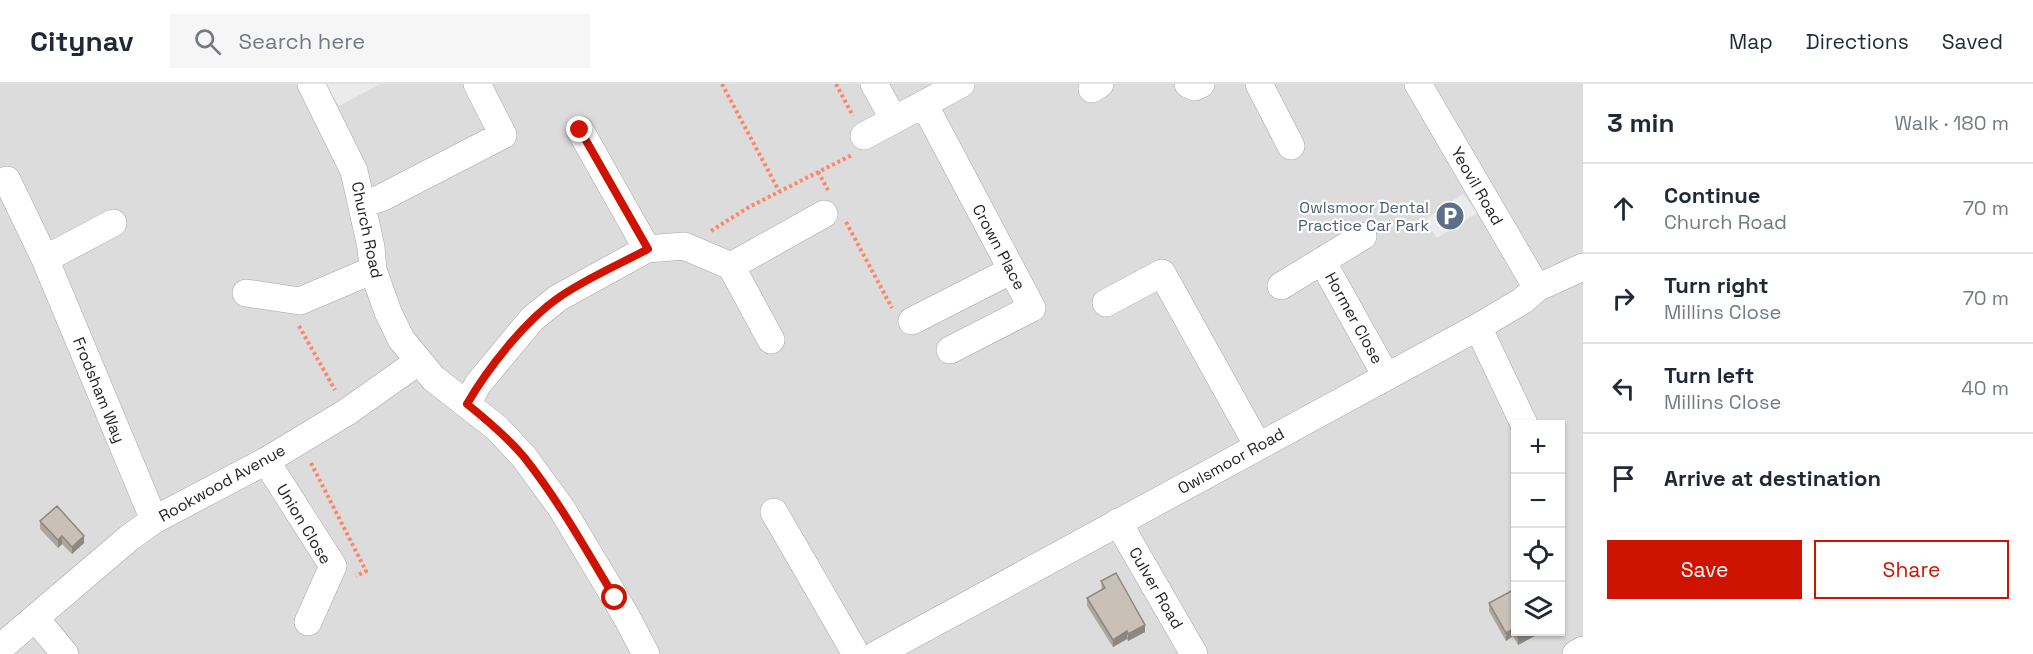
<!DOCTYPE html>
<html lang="en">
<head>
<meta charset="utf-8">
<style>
	body { margin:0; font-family:"Space Grotesk",sans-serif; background:#f6f6f7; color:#1f2937 }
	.controls { position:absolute; right:18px; bottom:18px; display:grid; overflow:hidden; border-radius:0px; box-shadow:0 2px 4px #0004 }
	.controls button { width:54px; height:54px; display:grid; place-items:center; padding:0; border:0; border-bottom:2px solid #e0e1e3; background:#fff; color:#1f2937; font:30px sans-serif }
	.stop { position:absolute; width:18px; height:18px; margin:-14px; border:4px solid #ce1400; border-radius:50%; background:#fff }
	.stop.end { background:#ce1400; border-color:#fff; box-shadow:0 2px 6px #0008 }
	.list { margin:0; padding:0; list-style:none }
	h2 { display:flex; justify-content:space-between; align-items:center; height:78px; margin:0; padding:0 24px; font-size:26px }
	h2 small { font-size:20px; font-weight:400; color:#747a83 }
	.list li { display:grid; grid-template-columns:39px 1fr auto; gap:18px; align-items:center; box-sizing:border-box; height:90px; padding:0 24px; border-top:2px solid #e0e1e3 }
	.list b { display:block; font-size:22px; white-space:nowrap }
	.list p { margin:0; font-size:20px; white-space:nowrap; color:#747a83 }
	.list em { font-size:20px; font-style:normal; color:#747a83 }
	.actions { display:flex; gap:12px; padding:18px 24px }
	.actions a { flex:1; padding:14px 0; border:2px solid #ce1400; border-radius:0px; text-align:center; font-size:21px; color:#ce1400 }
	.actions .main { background:#ce1400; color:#fff }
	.icon { flex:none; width:33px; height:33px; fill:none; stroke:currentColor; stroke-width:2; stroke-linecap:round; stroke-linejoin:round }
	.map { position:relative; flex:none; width:1583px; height:570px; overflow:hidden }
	header { display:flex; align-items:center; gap:36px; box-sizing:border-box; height:84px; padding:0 30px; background:#fff; border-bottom:2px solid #e0e1e3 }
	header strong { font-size:28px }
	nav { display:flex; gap:33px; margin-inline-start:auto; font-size:21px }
	.search { width:420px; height:54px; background:#f6f6f7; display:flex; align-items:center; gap:15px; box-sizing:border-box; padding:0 21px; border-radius:0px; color:#747a83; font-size:22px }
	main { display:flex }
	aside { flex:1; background:#fff }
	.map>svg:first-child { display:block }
	.residential { fill:#dddcdc; fill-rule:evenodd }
	.parking { fill:#ebebeb }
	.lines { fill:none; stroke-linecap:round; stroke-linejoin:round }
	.minor-casing { stroke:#a6a6a6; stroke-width:28 }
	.path { stroke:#ff8567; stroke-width:4; stroke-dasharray:3 3; stroke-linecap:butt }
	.minor { stroke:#fff; stroke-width:27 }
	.wall { fill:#ada69d }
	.shaded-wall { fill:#8d8780 }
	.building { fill:#c9c1b7; stroke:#8d8780; stroke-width:1.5 }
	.route { stroke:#ce1400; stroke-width:8 }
	.labels { text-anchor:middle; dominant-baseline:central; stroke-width:4.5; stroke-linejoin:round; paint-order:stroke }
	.street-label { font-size:16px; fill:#1f1f1f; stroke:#fff }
	.service-label { font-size:16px; fill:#4e5e75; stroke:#fff; text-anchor:end }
</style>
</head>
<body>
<header>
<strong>Citynav</strong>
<div class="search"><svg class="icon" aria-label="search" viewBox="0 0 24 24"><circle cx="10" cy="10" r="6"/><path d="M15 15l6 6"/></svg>Search here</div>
<nav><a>Map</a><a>Directions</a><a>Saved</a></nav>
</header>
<main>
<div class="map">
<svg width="1583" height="570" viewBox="0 0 1583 570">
	<rect width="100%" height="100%" fill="#f1eee4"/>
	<path class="residential" d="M0,0H1583V570H0ZM1516,340H1560V548H1516Z"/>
	<path class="parking" d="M325,0H380L339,22Z
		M1463,110L1477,129L1437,154L1424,136Z"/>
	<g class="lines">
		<g class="minor-casing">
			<path id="minor" d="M311,0L354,87L371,163L373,186L388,228L401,255L433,294L497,344L524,373L562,425L626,532L646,570
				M874,0L894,36
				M1188,0L1195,3L1201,0
				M1259,0L1291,62
				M1418,0L1537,204
				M1092,5L1100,0
				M924,20L1032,224L950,266
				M580,46L647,165
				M864,52L961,0
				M7,96L45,175L154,436
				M362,120L381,114L503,51L477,0
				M45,175L113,139
				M1322,177L1386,292
				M731,182L824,130
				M1281,202L1363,152
				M246,209L300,217L373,186
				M1106,219L1162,189L1258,362
				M912,237L1012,186
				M1478,243L1524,340
				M467,320L478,300L532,235L558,214L647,165L684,162L731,182L771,256
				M266,377L333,482L308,538
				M774,428L856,570
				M1118,438L1194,570
				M36,535L65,570
				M0,564L129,454L154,436L266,377L347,328L419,277
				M877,570L1478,243L1522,217L1537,204L1583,183
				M1576,570L1583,566"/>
		</g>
		<path class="path" d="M722,0L779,107
			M836,0L853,32
			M818,88L828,106
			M846,138L892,224
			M711,147L749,123L852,71
			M299,242L335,306
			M311,379L366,487L356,492"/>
		<use href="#minor" class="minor"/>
	</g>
	<path class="wall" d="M40,437L84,459L72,470L62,460L58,464L40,445Z
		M1101,497L1145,548L1128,557L1127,555L1113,563L1087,522V514L1102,506Z
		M1489,519L1542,548L1518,561L1513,552L1506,557L1489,527Z"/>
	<path class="shaded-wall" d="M62,452V460L58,464V456Z
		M84,452V459L72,470V463Z
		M1145,541V548L1128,557V550Z
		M1513,545V552L1506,557V549Z
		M1127,547V555L1113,563V556Z
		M1528,548H1542L1518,561V553Z"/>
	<path class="building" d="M57,422L84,452L72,463L62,452L58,456L40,437Z
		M1116,489L1145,541L1128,550L1127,547L1113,556L1087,514L1105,504L1101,497Z
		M1515,505V548H1528L1518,553L1513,545L1506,549L1489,519Z"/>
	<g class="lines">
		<path class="route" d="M580,46L648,165C618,181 585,195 558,214C525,237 487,285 467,320C487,336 507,353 524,373C559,417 586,466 615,514"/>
	</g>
	<defs>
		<g id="parking-disc" transform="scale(1.5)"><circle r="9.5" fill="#5c6f8a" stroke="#fff"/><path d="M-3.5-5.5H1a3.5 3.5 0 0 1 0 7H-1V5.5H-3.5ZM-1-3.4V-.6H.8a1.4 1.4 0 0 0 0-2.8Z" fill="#fff"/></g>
	</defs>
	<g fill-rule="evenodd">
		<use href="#parking-disc" x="1450" y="132"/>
	</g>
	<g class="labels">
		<g class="street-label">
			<text transform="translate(1477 102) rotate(60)">Yeovil Road</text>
			<text transform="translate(367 146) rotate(78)">Church Road</text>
			<text transform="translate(999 163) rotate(62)">Crown Place</text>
			<text transform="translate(1354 234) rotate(61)">Hormer Close</text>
			<text transform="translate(99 306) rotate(68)">Frodsham Way</text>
			<text transform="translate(1231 377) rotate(-29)">Owlsmoor Road</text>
			<text transform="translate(222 399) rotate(-29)">Rookwood Avenue</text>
			<text transform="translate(304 440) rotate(59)">Union Close</text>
			<text transform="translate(1156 504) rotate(60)">Culver Road</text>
		</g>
		<g class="service-label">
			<text x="1429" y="123">Owlsmoor Dental<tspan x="1429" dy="18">Practice Car Park</tspan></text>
		</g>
	</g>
</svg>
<div class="controls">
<button>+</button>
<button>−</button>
<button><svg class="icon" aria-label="locate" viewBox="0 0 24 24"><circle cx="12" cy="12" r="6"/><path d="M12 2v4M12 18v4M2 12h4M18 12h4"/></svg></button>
<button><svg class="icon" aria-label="layers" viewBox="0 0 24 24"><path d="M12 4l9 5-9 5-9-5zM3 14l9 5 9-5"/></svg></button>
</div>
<div class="stop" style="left:615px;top:514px"></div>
<div class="stop end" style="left:580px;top:46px"></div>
</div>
<aside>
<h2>3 min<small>Walk · 180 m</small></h2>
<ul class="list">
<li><svg class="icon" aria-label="ahead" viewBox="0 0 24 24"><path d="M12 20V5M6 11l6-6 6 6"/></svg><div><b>Continue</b><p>Church Road</p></div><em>70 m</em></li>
<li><svg class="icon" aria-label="right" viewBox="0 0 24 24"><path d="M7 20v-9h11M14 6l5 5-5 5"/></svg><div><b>Turn right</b><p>Millins Close</p></div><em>70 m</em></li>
<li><svg class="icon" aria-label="left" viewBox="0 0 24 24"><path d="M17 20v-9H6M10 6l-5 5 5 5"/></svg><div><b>Turn left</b><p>Millins Close</p></div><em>40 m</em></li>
<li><svg class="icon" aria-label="arrive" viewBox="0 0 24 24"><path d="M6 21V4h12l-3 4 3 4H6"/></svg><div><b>Arrive at destination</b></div></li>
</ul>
<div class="actions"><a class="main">Save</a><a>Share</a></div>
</aside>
</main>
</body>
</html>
